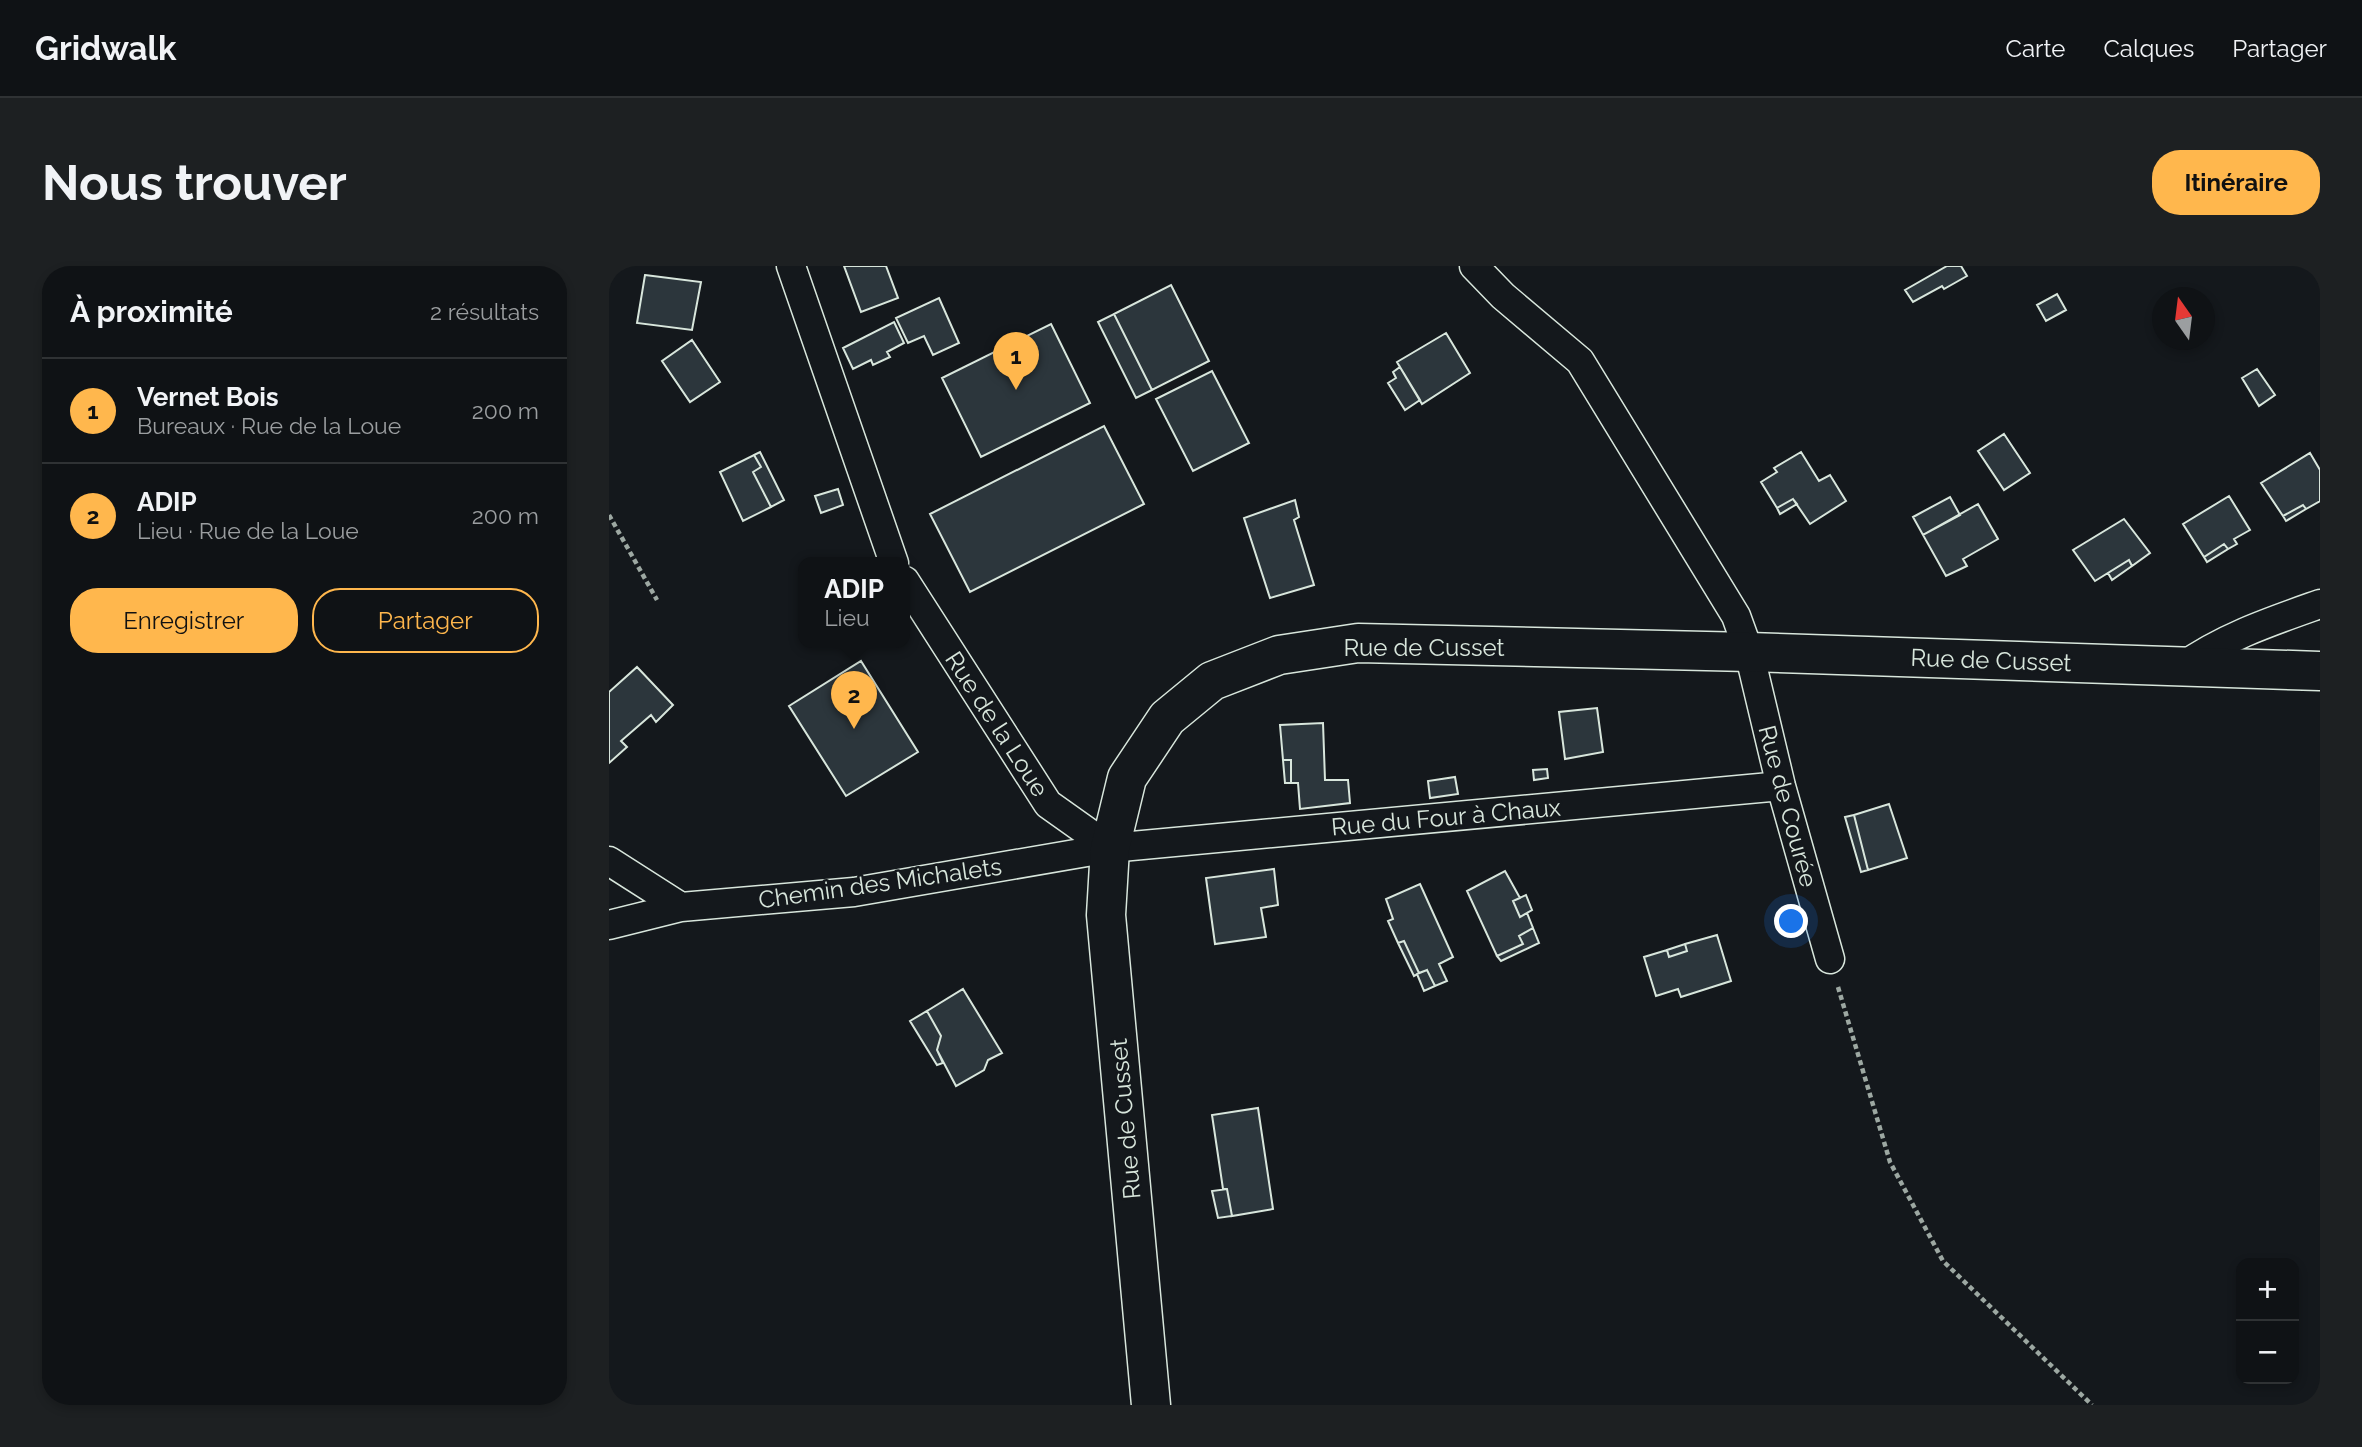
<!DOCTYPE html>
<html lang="fr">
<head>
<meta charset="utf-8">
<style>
	body { margin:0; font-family:Raleway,sans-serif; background:#1d2022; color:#f1f3f6 }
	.controls { position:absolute; right:21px; bottom:21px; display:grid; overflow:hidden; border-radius:14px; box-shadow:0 4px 10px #0003 }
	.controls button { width:63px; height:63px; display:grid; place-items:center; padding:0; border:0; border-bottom:2px solid #2f3234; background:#0f1215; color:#f1f3f6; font:35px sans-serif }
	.compass { position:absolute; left:1543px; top:21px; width:63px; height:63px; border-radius:50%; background:#0f1215; box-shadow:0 4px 10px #0003; rotate:346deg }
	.you { position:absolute; left:1183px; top:656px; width:24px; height:24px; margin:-18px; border:5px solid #fff; border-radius:50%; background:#1a73e8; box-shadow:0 0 0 10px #1a73e833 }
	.badge { display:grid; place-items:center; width:46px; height:46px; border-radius:50%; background:#ffb74d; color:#111; font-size:23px; font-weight:700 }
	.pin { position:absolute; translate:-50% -58px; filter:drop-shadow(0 2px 4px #0008) }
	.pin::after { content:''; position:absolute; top:37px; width:24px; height:21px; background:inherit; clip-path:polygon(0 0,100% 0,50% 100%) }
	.popup { position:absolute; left:189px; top:291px; width:112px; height:91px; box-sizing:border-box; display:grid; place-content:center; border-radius:14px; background:#0f1215; filter:drop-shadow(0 2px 5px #0005); font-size:23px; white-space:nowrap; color:#9b9ea0 }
	.popup b { font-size:26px; color:#f1f3f6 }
	.popup::after { content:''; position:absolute; left:50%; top:100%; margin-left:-14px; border:14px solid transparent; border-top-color:#0f1215 }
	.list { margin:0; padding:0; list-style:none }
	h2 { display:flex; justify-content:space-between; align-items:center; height:91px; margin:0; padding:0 28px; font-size:30px }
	h2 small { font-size:23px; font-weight:400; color:#9b9ea0 }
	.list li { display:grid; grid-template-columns:46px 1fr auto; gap:21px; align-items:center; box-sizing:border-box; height:105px; padding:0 28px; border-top:2px solid #2f3234 }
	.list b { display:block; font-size:26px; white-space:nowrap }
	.list p { margin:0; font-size:23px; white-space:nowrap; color:#9b9ea0 }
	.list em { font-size:23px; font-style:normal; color:#9b9ea0 }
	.actions { display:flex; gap:14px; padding:21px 28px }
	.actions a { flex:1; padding:16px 0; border:2px solid #ffb74d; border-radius:28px; text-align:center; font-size:24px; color:#ffb74d }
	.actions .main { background:#ffb74d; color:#111 }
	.map { position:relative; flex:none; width:1711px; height:1139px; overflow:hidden; border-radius:28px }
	header { display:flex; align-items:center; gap:42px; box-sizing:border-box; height:98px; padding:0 35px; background:#0f1215; border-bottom:2px solid #2f3234 }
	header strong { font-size:33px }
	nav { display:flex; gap:38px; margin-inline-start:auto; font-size:24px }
	.intro { display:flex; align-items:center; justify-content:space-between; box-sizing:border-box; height:168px; padding:0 42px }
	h1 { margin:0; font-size:49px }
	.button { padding:18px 32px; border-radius:28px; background:#ffb74d; color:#111; font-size:24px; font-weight:700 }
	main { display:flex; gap:42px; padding:0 42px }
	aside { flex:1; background:#0f1215; border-radius:28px; box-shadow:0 4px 10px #0003 }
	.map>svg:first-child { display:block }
	.building { fill:#2c363c; stroke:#d8e6dc; stroke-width:2 }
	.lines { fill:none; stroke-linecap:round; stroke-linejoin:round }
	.street-casing { stroke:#d8e6dc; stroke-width:31 }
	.secondary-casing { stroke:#d8e6dc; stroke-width:41 }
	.path { stroke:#9da8a2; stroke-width:4.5; stroke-dasharray:5 3.5; stroke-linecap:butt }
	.street { stroke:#14181c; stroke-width:28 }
	.secondary { stroke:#14181c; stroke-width:38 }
	.labels { text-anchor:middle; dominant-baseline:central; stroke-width:5; stroke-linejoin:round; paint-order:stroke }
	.street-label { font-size:24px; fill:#d8e6dc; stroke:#14181c }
</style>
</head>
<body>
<header>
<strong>Gridwalk</strong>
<nav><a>Carte</a><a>Calques</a><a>Partager</a></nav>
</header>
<div class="intro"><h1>Nous trouver</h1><a class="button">Itinéraire</a></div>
<main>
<aside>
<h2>À proximité<small>2 résultats</small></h2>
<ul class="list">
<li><span class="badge">1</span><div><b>Vernet Bois</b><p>Bureaux · Rue de la Loue</p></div><em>200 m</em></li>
<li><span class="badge">2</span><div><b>ADIP</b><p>Lieu · Rue de la Loue</p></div><em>200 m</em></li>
</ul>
<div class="actions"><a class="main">Enregistrer</a><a>Partager</a></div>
</aside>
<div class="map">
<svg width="1711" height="1139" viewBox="0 0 1711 1139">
	<rect width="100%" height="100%" fill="#14181c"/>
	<path class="building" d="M235,0H277L289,32L252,46Z
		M1338,0H1352L1358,10L1335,23L1333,20L1304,36L1296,24Z
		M36,9L92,16L83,64L28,57Z
		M562,19L600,95L543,124L505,48Z
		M1448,28L1457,44L1437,55L1428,39Z
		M330,32L350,77L324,89L315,70L299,77L287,52Z
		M505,48L543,124L527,132L489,56Z
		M285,56L295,77L278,86L281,91L264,99L262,94L244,103L234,82Z
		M442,58L481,137L372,191L333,112Z
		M837,67L861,107L813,138L788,96Z
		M83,74L111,116L81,136L53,95Z
		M791,101L811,134L796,144L779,117L787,112L784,106Z
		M1648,103L1666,129L1650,140L1633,112Z
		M603,105L640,177L584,205L547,133Z
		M495,160L535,238L361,326L321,248Z
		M1395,168L1421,207L1395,224L1369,185Z
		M151,186L175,234L162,241L144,206L152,201L145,189Z
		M1192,186L1210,215L1221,209L1237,235L1201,258L1184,233L1168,242L1152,216L1168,206L1165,202Z
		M1701,187L1711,204V235L1697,243L1694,239L1674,250L1652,217Z
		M145,189L152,201L144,206L162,241L134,255L111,206Z
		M229,223L234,239L212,247L206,230Z
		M1620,230L1641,264L1625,273L1628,278L1619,283L1615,278L1595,291L1574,258Z
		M1341,231L1351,249L1314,269L1304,251Z
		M1184,233L1188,238L1171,248L1168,242Z
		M686,234L690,251L685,254L705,319L661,332L635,252Z
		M1369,238L1389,273L1354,293L1358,300L1337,310L1314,269Z
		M1694,239L1697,243L1677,255L1674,250Z
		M1515,253L1541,287L1523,300L1520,294L1486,315L1464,284Z
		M1615,278L1619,283L1598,296L1595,291Z
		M1520,294L1523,300L1503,314L1499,307Z
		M252,395L309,486L237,530L180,440Z
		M28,401L64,439L47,456L42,449L12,475L18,481L0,497V426Z
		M988,442L994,486L956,493L950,446Z
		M714,457L716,514H739L741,537L691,543L689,517H682V494H674L671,459Z
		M674,494H682V517H676Z
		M938,503L939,512L925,514L924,504Z
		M846,511L849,528L821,532L819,515Z
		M1280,538L1298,592L1259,604L1245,549Z
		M1245,549L1259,604L1252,606L1236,551Z
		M665,603L669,639L652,642L657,671L606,678L597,612Z
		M896,605L911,632L904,635L911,651L918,647L924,662L910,670L914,678L888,690L858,625Z
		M811,618L844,691L830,698L838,715L826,720L818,704L810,707L795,675L789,677L779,655L784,653L777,633Z
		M917,629L923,644L911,651L904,635Z
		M924,662L930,677L892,695L888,690L914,678L910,670Z
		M1108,669L1122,715L1072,731L1069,723L1047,730L1035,691L1058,684L1060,691L1078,685L1076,678Z
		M795,675L810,707L805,710L789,677Z
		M1076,678L1078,685L1060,691L1058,684Z
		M818,704L826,720L815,725L808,708Z
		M354,723L393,787L379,794L375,804L347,820L328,784L332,770L318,745Z
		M318,745L332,770L328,784L334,797L328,799L301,755Z
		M649,842L664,943L623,950L618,923H614L603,849Z
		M618,923L623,950L609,952L603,925Z"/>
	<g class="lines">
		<g class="street-casing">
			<path id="street" d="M182,0L285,297
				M865,0L894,30L971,95L1127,350L1140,386L1172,520L1221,693
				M296,315L439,538L501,582
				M1573,401C1615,371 1663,355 1711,338
				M0,595L72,641
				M0,659L72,641L245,626L501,582L1172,520"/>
		</g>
		<g class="secondary-casing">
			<path id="secondary" d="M542,1139L497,649L501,582L518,512L558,452L603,415L670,389L749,377L1140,386L1711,405"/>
		</g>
		<path class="path" d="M0,249L48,334
			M1229,721L1281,896L1334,995L1483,1139"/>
		<use href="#street" class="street"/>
		<use href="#secondary" class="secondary"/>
	</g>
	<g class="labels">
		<g class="street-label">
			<text x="815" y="381">Rue de Cusset</text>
			<text transform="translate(1382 394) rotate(2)">Rue de Cusset</text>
			<text transform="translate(388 458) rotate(57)">Rue de la Loue</text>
			<text transform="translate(1179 540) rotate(75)">Rue de Courée</text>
			<text transform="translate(837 551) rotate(-5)">Rue du Four à Chaux</text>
			<text transform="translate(271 617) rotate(-8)">Chemin des Michalets</text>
			<text transform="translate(516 853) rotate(-95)">Rue de Cusset</text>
		</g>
	</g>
</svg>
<div class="controls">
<button>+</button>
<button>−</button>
</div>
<svg class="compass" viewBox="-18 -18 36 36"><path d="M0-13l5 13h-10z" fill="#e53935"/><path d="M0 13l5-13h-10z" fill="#9b9ea0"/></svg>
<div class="you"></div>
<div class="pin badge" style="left:407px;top:124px">1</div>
<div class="pin badge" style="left:245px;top:463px">2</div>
<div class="popup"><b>ADIP</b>Lieu</div>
</div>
</main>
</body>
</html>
